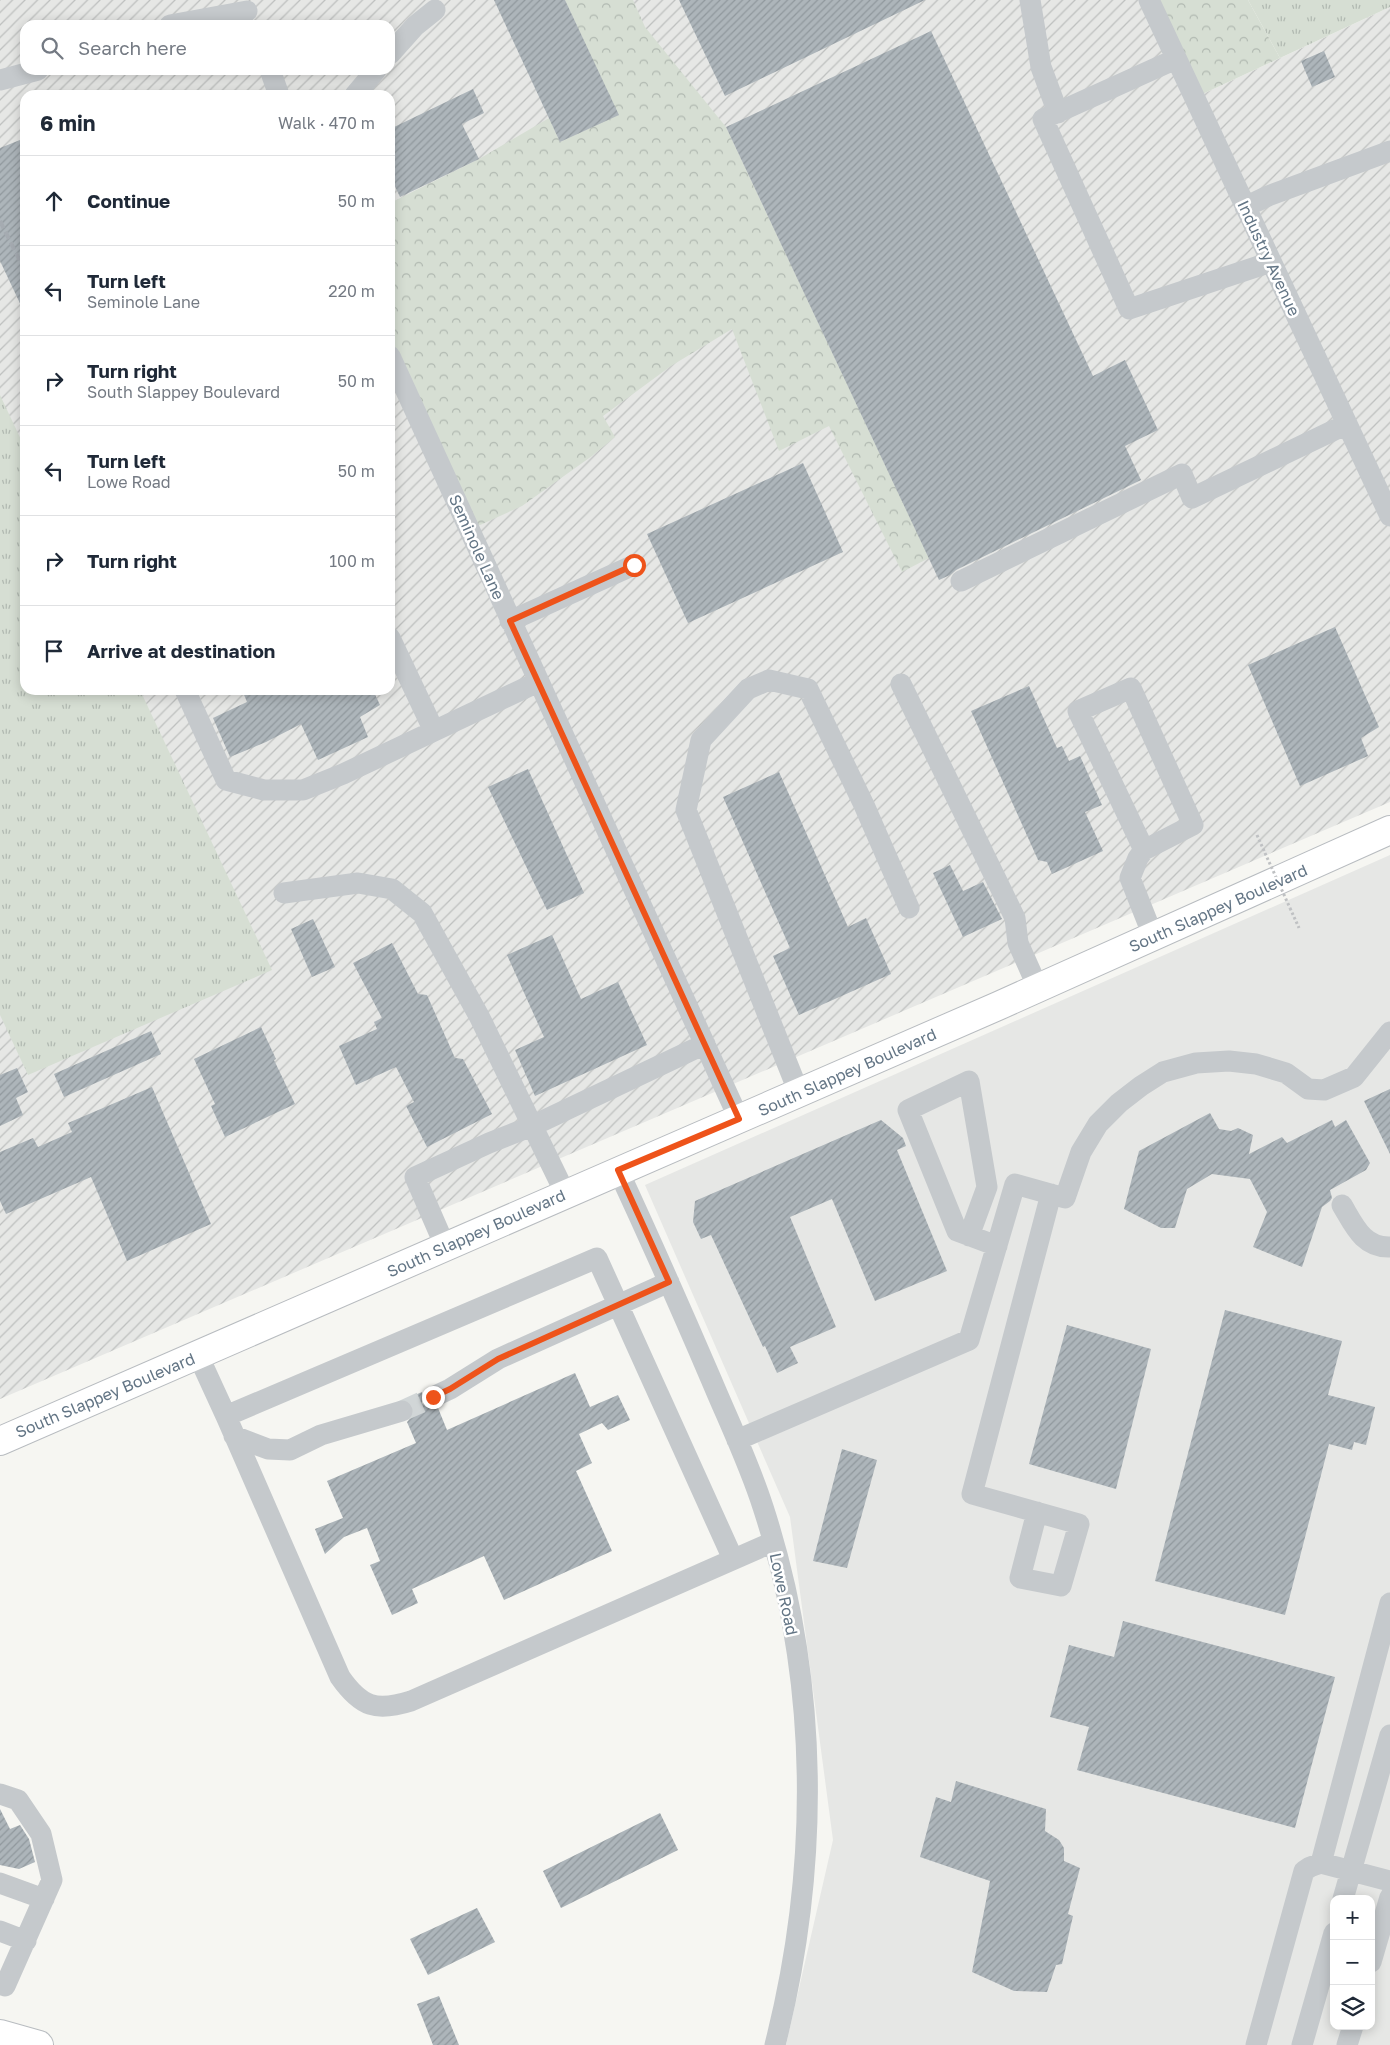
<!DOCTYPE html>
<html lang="en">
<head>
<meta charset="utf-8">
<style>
	body { margin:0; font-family:"Golos Text",sans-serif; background:#f2f2f3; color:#1f2937 }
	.controls { position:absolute; right:15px; bottom:15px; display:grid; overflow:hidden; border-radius:10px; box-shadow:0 2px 12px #0003 }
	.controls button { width:45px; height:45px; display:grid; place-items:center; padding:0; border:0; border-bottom:1px solid #e0e1e3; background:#fff; color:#1f2937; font:25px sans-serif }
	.stop { position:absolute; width:15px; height:15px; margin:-11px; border:4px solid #ee531a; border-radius:50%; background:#fff }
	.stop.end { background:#ee531a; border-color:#fff; box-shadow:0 1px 5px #0008 }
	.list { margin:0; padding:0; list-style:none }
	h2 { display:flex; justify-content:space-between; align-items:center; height:65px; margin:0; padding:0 20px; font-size:21px }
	h2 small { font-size:16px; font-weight:400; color:#747a83 }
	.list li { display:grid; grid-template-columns:32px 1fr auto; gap:15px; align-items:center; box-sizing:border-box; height:90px; padding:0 20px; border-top:1px solid #e0e1e3 }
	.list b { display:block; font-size:19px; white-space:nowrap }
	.list p { margin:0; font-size:16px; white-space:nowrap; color:#747a83 }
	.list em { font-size:16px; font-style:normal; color:#747a83 }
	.icon { flex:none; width:28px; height:28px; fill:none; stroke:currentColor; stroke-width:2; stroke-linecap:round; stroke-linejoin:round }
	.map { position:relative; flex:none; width:1390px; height:2045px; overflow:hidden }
	.search { position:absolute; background:#fff; box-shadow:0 2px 12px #0003; left:20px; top:20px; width:375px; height:55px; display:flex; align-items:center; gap:12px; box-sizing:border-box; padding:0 18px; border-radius:15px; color:#747a83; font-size:19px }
	.panel { position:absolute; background:#fff; box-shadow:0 2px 12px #0003; left:20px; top:90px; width:375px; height:605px; border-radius:15px }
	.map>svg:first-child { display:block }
	.built { fill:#e6e7e5; fill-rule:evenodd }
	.industrial { fill:url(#industrial-furrows); fill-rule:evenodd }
	.grass { fill:url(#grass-tufts) }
	.forest { fill:url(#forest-crowns) }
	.building { fill:url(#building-hatch) }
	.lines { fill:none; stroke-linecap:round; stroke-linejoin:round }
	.minor-tunnel { stroke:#d1d6d7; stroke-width:21; stroke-dasharray:21 11; stroke-linecap:butt }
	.major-casing { stroke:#b8bcc0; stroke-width:30 }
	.path { stroke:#bfc1c3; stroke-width:3; stroke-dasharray:2.5 2.5; stroke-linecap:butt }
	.minor { stroke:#c5c9cc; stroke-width:21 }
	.major { stroke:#fff; stroke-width:28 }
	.rail { stroke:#a5abb1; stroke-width:4; stroke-dasharray:8 4; stroke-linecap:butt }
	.path-bridge { stroke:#bfc1c3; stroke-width:3; stroke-dasharray:2.5 2.5; stroke-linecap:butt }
	.route { stroke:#ee531a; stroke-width:6 }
	.labels { text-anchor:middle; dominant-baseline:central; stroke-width:5; stroke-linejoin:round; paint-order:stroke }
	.street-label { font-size:16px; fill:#637585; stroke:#fff }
</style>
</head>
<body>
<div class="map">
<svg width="1390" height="2045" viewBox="0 0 1390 2045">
	<defs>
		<pattern id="industrial-furrows" width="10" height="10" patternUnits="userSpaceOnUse" patternTransform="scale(1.25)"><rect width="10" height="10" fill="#e6e7e5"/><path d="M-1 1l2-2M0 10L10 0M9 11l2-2" fill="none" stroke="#bec0bf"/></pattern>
		<pattern id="grass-tufts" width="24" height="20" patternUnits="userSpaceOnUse" patternTransform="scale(1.25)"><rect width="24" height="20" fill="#d6ded3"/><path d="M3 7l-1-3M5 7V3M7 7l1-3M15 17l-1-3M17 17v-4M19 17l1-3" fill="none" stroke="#b1b9b1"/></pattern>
		<pattern id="forest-crowns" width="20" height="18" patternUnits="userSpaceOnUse" patternTransform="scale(1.25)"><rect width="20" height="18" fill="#d6ded3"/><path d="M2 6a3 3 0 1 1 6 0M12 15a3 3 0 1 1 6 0" fill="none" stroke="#b1b9b1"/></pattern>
		<pattern id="building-hatch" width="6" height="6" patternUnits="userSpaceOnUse" patternTransform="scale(1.25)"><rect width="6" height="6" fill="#adb5ba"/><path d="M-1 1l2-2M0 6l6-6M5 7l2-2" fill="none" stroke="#90989d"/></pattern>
	</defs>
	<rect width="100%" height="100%" fill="#f6f6f2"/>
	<path class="built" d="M1390,855V2045H786L833,1840L790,1517L645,1185ZM1334,1899H1371V2026H1334Z"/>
	<path class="industrial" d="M0,0H1148L1194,98L1390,7V802L0,1399ZM25,25H390V70H25ZM25,95H390V690H25Z"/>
	<path class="grass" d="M1248,0H1390V7L1280,58Z
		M0,395L25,448V690H140L272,970L28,1075L0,1015Z"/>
	<path class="forest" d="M565,0H633L645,27L726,127L929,558L902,572L829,426L779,451L732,329L671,366L603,416L615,437L592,456L522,506L469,530L390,356V203L479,159L549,118L560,142L618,115Z
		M1148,0H1248L1280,58L1194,98Z"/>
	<path class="building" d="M494,0H565L619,115L560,142Z
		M679,0H925L725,96Z
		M931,31L1093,376L1125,360L1158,430L1125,446L1141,480L956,570L950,575L939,580L726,127Z
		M1324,51L1335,77L1312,87L1301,61Z
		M473,89L484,113L462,124L479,159L400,197L390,176V129Z
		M25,138V314L0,261V148Z
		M803,463L843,552L688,623L647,534Z
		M1335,627L1379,727L1361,738L1368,756L1300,786L1248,665Z
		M1029,686L1057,748L1062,746L1069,761L1080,756L1102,805L1085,812L1103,851L1052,874L1047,862L1038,860L971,711Z
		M242,690H373L380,705L360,717L368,737L318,760L301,724L266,742L230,757L213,718L247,702Z
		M528,769L584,893L547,910L488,787Z
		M779,772L848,927L866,918L891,974L799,1015L773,956L790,948L723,797Z
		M950,865L963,891L983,882L1002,919L963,937L933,873Z
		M313,919L335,967L312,977L291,929Z
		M552,935L581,999L618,982L647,1045L535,1096L515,1050L544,1037L507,955Z
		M392,943L418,994L427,995L455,1058L463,1059L492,1114L427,1147L406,1106L414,1102L396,1067L356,1085L339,1046L377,1029L374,1022L382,1018L353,963Z
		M261,1027L276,1059L274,1060L295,1104L225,1137L211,1106L215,1104L194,1059Z
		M151,1031L161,1054L64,1097L54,1074Z
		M17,1068L28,1092L16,1098L23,1115L0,1126V1075Z
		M152,1087L211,1224L127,1261L91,1177L6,1214L0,1201V1152L33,1138L38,1147L72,1132L68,1123Z
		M1390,1089V1154L1364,1101Z
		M1210,1113L1219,1129L1231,1131L1238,1128L1253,1135L1249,1154L1282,1137L1287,1143L1332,1120L1335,1127L1346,1120L1370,1163L1366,1170L1330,1190L1332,1198L1330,1201L1322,1207L1302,1267L1253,1247L1267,1212L1250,1179L1212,1174L1187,1189L1175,1228H1161L1124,1209L1139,1151Z
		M881,1120L903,1138L906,1146L897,1150L947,1271L875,1301L832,1199L790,1217L836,1327L790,1347L798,1363L777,1373L765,1346L763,1347L711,1235L701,1239L693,1222L695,1201Z
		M1225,1310L1342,1341L1328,1395L1375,1407L1366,1445L1354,1442L1352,1450L1329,1444L1285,1615L1155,1581Z
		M1067,1325L1151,1349L1116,1489L1029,1464Z
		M575,1373L590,1407L618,1395L630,1420L608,1430L602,1423L579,1434L592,1463L576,1471L612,1551L504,1600L484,1556L412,1589L418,1603L392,1615L370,1565L380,1561L367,1528L344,1537L325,1554L315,1529L343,1518L327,1481L416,1443L407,1422L414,1414V1408L411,1402L406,1399L422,1392V1403L426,1407L438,1408L447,1430Z
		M842,1449L877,1460L847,1568L813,1561Z
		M1123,1621L1335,1677L1295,1828L1077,1770L1089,1727L1050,1717L1069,1645L1114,1657Z
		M956,1781L1046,1809L1045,1831L1059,1840L1064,1848V1861L1080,1868L1068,1914L1073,1916L1062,1964L1056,1965L1047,1992L1014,1991L972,1972L990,1881L920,1857L936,1797L951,1802Z
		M0,1809L10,1829L20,1825L29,1839L35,1862L19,1869L0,1865Z
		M660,1813L678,1850L561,1908L543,1871Z
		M477,1908L495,1942L428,1975L410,1939Z
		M439,1996L459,2045H433L417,2004Z"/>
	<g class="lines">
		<path class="minor-tunnel" d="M402,1411L433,1397"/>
		<g class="major-casing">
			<path id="major" d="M0,1441L998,1006L1390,830
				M0,2034L39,2045"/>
		</g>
		<path class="path" d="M1257,835L1265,853
			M1290,908L1299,928"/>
		<path class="minor" d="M1030,0L1041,67L1058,113
			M1149,0L1390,516
			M170,25L247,11
			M390,54L415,26L435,10
			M1176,59L1043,119L1129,309L1271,262
			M270,70L279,95
			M0,80L38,70
			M355,95L376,70
			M1245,207L1268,196L1390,151
			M390,356L739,1119
			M961,581L1182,474L1192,498L1347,424
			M510,621L634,565
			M390,638L434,731
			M901,684L1015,918L1018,943L1038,988
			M185,690L226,780L264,790H303L343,774L538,682
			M1144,850L1078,711L1131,688L1193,825L1144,850L1138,858L1130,878L1153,936
			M284,893L358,883L392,889L422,913L479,1016L565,1193
			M799,1093L686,810L701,740L748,689L769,680L808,689L864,805L909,908
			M618,1170C650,1239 681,1309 711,1379C729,1422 749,1463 763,1507C820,1682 820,1868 775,2045
			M1342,1205C1354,1225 1363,1248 1390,1247
			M969,1236L987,1187L969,1081L908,1110L957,1231L997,1246
			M445,1246L415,1177L489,1143L532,1126L705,1044
			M198,1355L226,1416
			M433,1397L450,1389L498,1359L669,1282
			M234,1436L268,1449L290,1450L321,1435L402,1411
			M737,1440L969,1340L1015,1184L1065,1198L1081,1152L1098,1124L1119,1103L1141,1086L1163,1072L1196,1063L1229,1061L1256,1064L1286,1073L1308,1089L1324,1090L1354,1077L1390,1032
			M1037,1512L1020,1578L1061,1586L1079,1524L972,1494L1051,1194
			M733,1559L597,1258L226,1416L340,1677C361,1707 376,1712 411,1701L773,1542
			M0,1794L18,1800L41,1834L52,1880L5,1986
			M1321,1863L1390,1603
			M0,1883L44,1899
			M1343,1899L1390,1735
			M0,1931L26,1941
			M1371,1962L1390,1897
			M1256,2045L1304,1871L1310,1867L1321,1863L1390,1881
			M1302,2045L1334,1933
			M1347,2045L1353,2026"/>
		<use href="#major" class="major"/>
		<path class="rail" d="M0,221L25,271"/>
		<path class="path-bridge" d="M1265,853L1290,908"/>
	</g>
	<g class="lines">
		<path class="route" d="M433,1397L450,1389L498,1359L669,1282L618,1170L739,1119L510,621L634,565"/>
	</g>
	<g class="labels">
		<g class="street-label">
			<text transform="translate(1269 258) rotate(65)">Industry Avenue</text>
			<text transform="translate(477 547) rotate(66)">Seminole Lane</text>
			<text transform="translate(1218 908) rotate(-24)">South Slappey Boulevard</text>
			<text transform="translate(847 1072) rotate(-24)">South Slappey Boulevard</text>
			<text transform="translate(476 1233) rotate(-24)">South Slappey Boulevard</text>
			<text transform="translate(105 1395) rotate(-23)">South Slappey Boulevard</text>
			<text transform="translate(784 1594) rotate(78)">Lowe Road</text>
		</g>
	</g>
</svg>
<div class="controls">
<button>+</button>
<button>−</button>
<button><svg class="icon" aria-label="layers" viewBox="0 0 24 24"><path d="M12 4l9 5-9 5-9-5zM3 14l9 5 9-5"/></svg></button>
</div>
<div class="stop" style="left:634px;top:565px"></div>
<div class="stop end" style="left:433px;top:1397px"></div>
<div class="search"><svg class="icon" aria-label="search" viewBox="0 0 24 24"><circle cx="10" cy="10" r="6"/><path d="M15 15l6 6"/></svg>Search here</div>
<section class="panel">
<h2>6 min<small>Walk · 470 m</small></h2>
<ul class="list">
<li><svg class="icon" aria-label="ahead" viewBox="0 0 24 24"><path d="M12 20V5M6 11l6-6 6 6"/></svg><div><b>Continue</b></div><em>50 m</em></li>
<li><svg class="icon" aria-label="left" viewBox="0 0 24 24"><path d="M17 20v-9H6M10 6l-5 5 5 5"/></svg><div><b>Turn left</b><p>Seminole Lane</p></div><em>220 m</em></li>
<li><svg class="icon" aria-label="right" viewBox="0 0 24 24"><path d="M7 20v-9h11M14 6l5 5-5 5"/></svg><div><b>Turn right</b><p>South Slappey Boulevard</p></div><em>50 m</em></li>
<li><svg class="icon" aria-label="left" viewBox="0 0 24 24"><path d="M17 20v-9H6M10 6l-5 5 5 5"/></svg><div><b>Turn left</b><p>Lowe Road</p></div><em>50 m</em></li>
<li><svg class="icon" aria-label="right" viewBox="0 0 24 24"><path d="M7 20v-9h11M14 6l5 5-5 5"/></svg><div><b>Turn right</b></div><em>100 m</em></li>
<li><svg class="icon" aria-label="arrive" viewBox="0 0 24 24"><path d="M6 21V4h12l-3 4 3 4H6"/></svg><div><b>Arrive at destination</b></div></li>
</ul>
</section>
</div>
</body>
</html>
